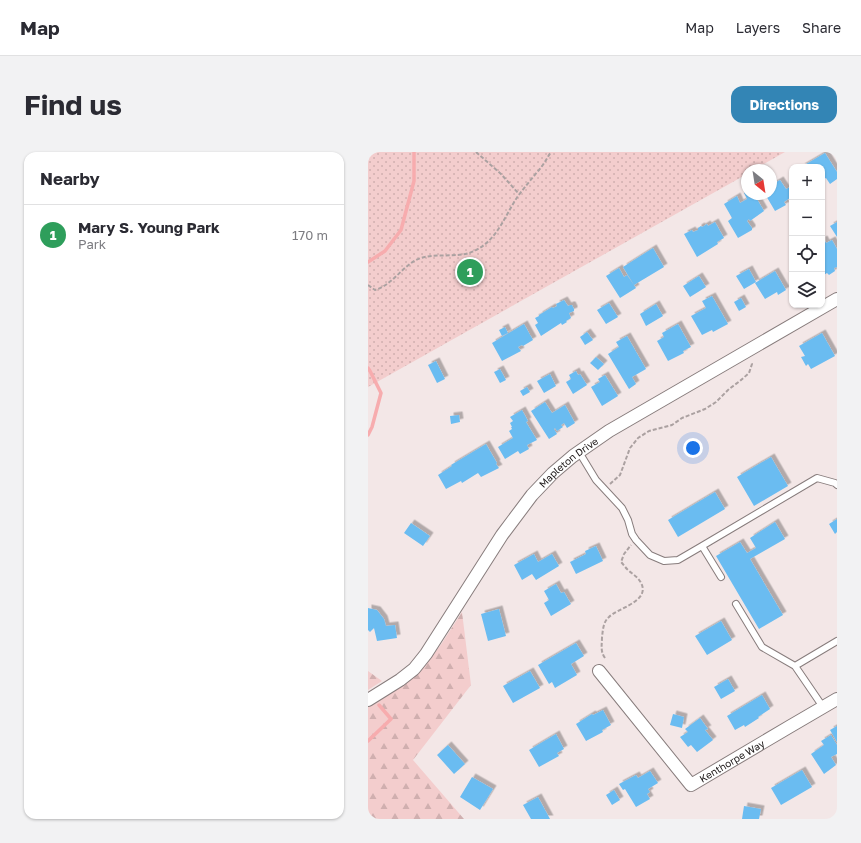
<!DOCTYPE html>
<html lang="en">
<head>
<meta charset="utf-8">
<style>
	body { margin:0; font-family:"Golos Text",sans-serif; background:#f2f2f3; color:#2b2b33 }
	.controls { position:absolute; right:12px; top:12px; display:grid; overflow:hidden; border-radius:8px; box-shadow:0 1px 3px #0004 }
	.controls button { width:36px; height:36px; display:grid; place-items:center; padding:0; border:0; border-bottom:1px solid #e1e1e2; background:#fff; color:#2b2b33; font:20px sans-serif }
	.compass { position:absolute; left:373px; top:12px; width:36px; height:36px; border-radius:50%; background:#fff; box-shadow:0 1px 3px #0004; rotate:150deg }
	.you { position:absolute; left:325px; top:296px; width:14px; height:14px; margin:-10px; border:3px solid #fff; border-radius:50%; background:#1a73e8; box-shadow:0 0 0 6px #1a73e833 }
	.badge { display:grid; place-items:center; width:26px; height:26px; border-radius:50%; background:#3385b5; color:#fff; font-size:13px; font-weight:700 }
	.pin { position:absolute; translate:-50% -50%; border:2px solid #fff; box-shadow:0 1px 4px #0006 }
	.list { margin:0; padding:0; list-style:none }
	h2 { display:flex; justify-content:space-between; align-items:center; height:52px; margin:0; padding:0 16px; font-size:17px }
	h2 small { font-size:13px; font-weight:400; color:#7c7c81 }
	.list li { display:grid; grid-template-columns:26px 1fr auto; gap:12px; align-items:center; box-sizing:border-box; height:60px; padding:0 16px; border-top:1px solid #e1e1e2 }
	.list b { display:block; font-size:15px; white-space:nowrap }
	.list p { margin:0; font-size:13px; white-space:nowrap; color:#7c7c81 }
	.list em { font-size:13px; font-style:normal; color:#7c7c81 }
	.icon { flex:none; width:22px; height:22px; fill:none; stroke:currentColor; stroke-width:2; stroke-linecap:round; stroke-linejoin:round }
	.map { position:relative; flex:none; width:469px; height:667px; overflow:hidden; border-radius:12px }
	header { display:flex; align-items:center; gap:24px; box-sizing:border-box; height:56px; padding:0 20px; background:#fff; border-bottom:1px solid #e1e1e2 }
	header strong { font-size:19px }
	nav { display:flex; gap:22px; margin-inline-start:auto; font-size:14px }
	.intro { display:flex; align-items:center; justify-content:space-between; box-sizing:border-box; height:96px; padding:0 24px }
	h1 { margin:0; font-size:28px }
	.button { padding:10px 18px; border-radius:12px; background:#3385b5; color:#fff; font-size:14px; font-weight:700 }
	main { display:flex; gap:24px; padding:0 24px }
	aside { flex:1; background:#fff; border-radius:12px; box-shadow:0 1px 3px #0004 }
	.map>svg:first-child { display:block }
	.forest { fill:url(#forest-firs) }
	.park { fill:url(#park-dots) }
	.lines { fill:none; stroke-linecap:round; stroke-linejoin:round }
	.stream { stroke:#f7acae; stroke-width:3.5 }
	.building { fill:#6bbcf1; filter:url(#shadow) }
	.lane-casing { stroke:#877c7c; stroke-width:8 }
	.street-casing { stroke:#877c7c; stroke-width:14 }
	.path { stroke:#aba1a1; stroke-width:2; stroke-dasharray:4 2; stroke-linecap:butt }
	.lane { stroke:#fff; stroke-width:6 }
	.street { stroke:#fff; stroke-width:12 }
	.labels { text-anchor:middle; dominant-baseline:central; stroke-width:3; stroke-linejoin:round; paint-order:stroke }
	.street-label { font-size:10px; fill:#1a1515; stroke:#f3e7e7 }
</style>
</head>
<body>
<header>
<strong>Map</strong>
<nav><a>Map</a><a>Layers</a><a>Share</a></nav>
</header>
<div class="intro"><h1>Find us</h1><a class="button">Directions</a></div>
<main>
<aside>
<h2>Nearby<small></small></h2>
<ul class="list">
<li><span class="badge" style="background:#2e9e5b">1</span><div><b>Mary S. Young Park</b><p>Park</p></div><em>170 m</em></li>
</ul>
</aside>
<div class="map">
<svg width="469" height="667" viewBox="0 0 469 667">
	<defs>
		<pattern id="forest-firs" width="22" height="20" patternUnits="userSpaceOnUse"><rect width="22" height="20" fill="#f3cdcd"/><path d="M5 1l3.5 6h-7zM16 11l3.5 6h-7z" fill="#d0afaf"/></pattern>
		<pattern id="park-dots" width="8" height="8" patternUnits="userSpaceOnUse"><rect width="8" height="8" fill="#f3cdcd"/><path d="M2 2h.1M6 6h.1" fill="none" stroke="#d0afaf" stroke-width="1.8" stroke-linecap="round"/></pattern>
		<filter id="shadow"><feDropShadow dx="3.5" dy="-3.5" stdDeviation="0" flood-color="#0004"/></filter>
	</defs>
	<rect width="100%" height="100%" fill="#f3e7e7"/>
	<path class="forest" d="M94,460L103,533L45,608L96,667H0V554L34,531L56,515L74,491Z
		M0,519L14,529L0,538Z"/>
	<path class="park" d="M0,0H417L385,18H379V22L0,235Z"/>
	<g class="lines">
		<path class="stream" d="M0,110L17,99L33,78L46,29V0
			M0,216L2,219L13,241L4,275L0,283
			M0,589L23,567L11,553"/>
	</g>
	<path class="building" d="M457,1L469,20V27L462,32L458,26L454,28V15H433Z
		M412,28L418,37L424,34V50L422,46L416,50L418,53L407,59L397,42H403V29L405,32Z
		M379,39V42H386L396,59L382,69L381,67L379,69L384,76V78L370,86L360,69L364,66L356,52L369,44L372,51L379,47L376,41Z
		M347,70L356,86L349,90L350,92L329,105L316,82L324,78L325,80L330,78V76L333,74L334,75L339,72L340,74Z
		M469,70V85L462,74Z
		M456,87L458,91L464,88L469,97V115L466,116L467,119L461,123L459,121L454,124V88Z
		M285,96L296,115L266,133L255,115Z
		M251,116L256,125L259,123L268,136L252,146L238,124Z
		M381,117L388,130L376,137L368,124Z
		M407,119L418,138L410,143L409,140L397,147L387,131Z
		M331,124L338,135L322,145L315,134Z
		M344,144L360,172L345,180L344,178L334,183L323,164L338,156L334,149Z
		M373,146L378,155L371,159L366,150Z
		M196,148L200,154L202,153H204L206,157V159L201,161L203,166L198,169L199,170L194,173L193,171L173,184L167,173L170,171L167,166L171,164V163L184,155L185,156L189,154L188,152Z
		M241,151L250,165L238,172L229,158Z
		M288,152L295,164L278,174L272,162Z
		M156,172L165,188L155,194L154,193L150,195L153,199L134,209L124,191Z
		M310,172L323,195L315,199L316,201L300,209L289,189L296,185L294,181Z
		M137,175L140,181L134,184L131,178Z
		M219,180L225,188L217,193L212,185Z
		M454,181L467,204L443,217L440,212L438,214L433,205L437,204L431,194Z
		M259,184L278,217L264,225L268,232L261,237L240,202L251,195L248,190Z
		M228,205L236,212L230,218L222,211Z
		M68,209L77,227L69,231L60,213Z
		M132,217L138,228L132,231L126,220Z
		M208,219L210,223L212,222L219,233L205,242L198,230L203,227L201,223Z
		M182,222L188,234L176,241L169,229Z
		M237,223L250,244L234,254L223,235L232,230L230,227Z
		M159,235L162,240L155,244L152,239Z
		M177,250L184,261L197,253L207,271L199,276L196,271L193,273L195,275L189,279L187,276L186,277L189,282L181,287L163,259Z
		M154,258L160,269L158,270L169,288L159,293L161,297L152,302L150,299L137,307L130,295L145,286L141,279L144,277L143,275H144L142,271L145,269L142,265Z
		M91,263L92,270L83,272L82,264Z
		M118,292L129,311L128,312L131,316L113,325L110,321L94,331L93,329L78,337L70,323L84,314L83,313Z
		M403,305L420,334L386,354L369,325Z
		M347,340L357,357L310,385L300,368Z
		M469,367V380L467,382L461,372Z
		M407,370L417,387L382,407L415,463L391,477L348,404L372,390L379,401L388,396L382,386Z
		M43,371L62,384L55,394L36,381Z
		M228,394L235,409L208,422L202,410L218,402L217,399Z
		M166,402L170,410L184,402L191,414L168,428L164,422L154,428L146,413Z
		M188,432L193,441L196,440L203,452L183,464L176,451L181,448L176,439Z
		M0,456L9,458L16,467L18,474L27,473L29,486L9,489L6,476L2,480L0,478Z
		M131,457L138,484L120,489L113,462Z
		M353,469L364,488L339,503L327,484Z
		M208,491L216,504L203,512L209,523L187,536L184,530L181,532L170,513Z
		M162,519L172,536L145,551L135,534Z
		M360,527L367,539L353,547L346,535Z
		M394,543L402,557L390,565L391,566L377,575L376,573L367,578L359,564Z
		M235,558L243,573L234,578L235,580L218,589L208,572L224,562L225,563Z
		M305,562L316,565L314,576L302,573Z
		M332,566L340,577L337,578L345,588L329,600L323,593L320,595L312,585L320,580L317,577Z
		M469,574V590L462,578Z
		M188,582L196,597L189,601L191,604L171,615L161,598Z
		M463,583L469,593V602L463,605L468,613L456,622L443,602L456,593L453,589Z
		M80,593L97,612L86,622L69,603Z
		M434,618L444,635L413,653L403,636Z
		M282,619L290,631L280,637L282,640L279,642L282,647L268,655L257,637L255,638L251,632L268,623L270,626Z
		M104,625L125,637L112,658L92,645Z
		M246,638L252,648L244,653L238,643Z
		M170,645L182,667H163L155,653Z
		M376,654L393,657L391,667H374Z"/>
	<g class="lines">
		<g class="lane-casing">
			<path id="lane" d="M211,300L228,328L254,356L260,368L264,382L268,388L282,403L296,409L310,408L334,394
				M353,425L334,394L449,326L467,331L469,333
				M368,452L394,495L427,514
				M455,555L427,514L469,489"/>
		</g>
		<g class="street-casing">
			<g id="street">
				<path id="s1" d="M231,519L323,633L421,575L469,547"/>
				<path id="s2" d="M0,548L32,528L46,517L58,502L134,383L164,343L185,321L205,304L241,279L469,147"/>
			</g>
		</g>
		<path class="path" d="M108,0L133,22L151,42
			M0,133L7,138C24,133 33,116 48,108C66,99 91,108 108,98C130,87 137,63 150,44C157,35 164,26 171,18C176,12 179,6 183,0
			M242,332L252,323L262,296L270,286L281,279L304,273L314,266L337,257L348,250L361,237L372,229L381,221L384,212L383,210
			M237,506C232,499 234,493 234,485C235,478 235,470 241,465C250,456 280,450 274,433C271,425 264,422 259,417C257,415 255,412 253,410L256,402L263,393"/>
		<use href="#lane" class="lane"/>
		<use href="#street" class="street"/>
	</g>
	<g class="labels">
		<g class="street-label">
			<text stroke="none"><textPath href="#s2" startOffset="315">Mapleton Drive</textPath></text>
			<text stroke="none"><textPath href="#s1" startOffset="194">Kenthorpe Way</textPath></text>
		</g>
	</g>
</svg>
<div class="controls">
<button>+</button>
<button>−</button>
<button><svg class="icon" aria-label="locate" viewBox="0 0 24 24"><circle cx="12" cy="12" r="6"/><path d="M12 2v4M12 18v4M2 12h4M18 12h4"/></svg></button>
<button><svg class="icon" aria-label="layers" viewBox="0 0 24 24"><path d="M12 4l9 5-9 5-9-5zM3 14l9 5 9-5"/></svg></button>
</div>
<svg class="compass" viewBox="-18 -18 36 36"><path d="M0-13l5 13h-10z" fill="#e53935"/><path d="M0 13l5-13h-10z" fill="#7c7c81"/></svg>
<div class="you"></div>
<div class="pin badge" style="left:102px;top:120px;background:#2e9e5b">1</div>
</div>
</main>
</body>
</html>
